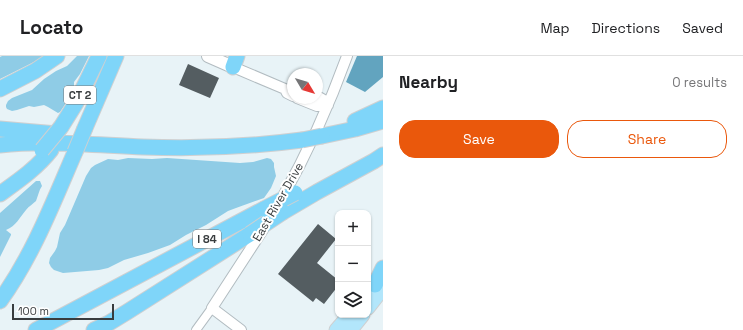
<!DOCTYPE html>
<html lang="en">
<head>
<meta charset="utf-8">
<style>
	body { margin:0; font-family:"Space Grotesk",sans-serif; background:#f2f2f2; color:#202124 }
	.controls { position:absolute; right:12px; bottom:12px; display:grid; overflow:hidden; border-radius:8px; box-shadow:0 1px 3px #0004 }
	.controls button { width:36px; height:36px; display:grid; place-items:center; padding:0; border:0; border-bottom:1px solid #e0e0e0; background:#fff; color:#202124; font:20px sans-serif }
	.compass { position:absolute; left:287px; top:12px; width:36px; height:36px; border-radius:50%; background:#fff; box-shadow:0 1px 3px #0004; rotate:128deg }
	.scale { position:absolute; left:12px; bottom:10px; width:102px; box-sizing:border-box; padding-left:4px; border:2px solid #383c3e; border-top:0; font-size:11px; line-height:14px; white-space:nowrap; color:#383c3e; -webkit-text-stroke:3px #fff; paint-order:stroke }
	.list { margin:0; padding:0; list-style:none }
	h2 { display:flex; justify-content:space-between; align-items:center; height:52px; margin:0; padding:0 16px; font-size:17px }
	h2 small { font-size:13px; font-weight:400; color:#757577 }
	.actions { display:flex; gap:8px; padding:12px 16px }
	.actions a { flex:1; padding:9px 0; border:1px solid #ea580c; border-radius:16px; text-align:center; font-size:14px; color:#ea580c }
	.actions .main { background:#ea580c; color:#fff }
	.icon { flex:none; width:22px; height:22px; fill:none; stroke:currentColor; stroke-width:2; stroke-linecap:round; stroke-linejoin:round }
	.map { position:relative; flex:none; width:383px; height:274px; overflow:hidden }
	header { display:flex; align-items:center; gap:24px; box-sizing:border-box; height:56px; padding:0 20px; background:#fff; border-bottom:1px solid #e0e0e0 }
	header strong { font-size:19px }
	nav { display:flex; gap:22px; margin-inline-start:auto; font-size:14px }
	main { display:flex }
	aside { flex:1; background:#fff }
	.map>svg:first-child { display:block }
	.green { fill:#8fcce6 }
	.water { fill:#62a4bf }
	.building { fill:#545d61 }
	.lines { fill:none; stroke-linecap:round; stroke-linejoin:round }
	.minor-casing { stroke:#b2bcc1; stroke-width:10 }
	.tertiary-casing { stroke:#b2bcc1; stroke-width:12 }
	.secondary-casing { stroke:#b2bcc1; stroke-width:14 }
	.primary-casing { stroke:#cfd0d1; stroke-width:15 }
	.motorway-casing { stroke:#cfd0d1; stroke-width:17 }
	.minor { stroke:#fff; stroke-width:8 }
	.tertiary { stroke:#fff; stroke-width:10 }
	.secondary { stroke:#fff; stroke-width:12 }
	.primary { stroke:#b2e6fb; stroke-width:13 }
	.motorway { stroke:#7fd5f9; stroke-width:15 }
	.motorway-bridge-casing { stroke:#cfd0d1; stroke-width:17; stroke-linecap:butt }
	.motorway-bridge { stroke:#7fd5f9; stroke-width:15 }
	.labels { text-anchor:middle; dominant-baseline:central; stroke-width:4; stroke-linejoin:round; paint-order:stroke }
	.shield { fill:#fff; stroke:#747678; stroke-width:1 }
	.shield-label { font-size:11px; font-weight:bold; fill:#383c3e }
	.street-label { font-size:12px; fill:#383c3e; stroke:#fff }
</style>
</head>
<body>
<header>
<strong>Locato</strong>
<nav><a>Map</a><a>Directions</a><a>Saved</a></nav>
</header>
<main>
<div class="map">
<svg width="383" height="274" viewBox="0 0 383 274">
	<rect width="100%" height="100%" fill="#e8f3f7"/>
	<path class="green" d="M2,0H43L34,6L0,23V1Z
		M77,0H89L80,18L74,26V31L70,41L60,56L58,57L48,51L44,49L34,51L29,50L17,54L12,55L7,53L6,51V49L8,45L12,42L32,34L44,23L56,15L67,10Z
		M128,102L152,103L167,102L240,107L253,106L267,102L271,103L274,107V111L276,120L271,132L264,142L236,152L228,155L206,169L186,179L170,189L148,197L124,204L108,212L99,214L63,217L54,214L51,211L49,207L50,202L55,195L57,191L60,177L65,169L86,120L91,112L95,109L108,103L118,104Z
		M36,125H40L42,130C39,134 38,140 36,145C33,148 29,150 26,154C20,161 16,170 6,174L11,178V179L0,201V157Z"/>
	<path class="water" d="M357,0H383V21L365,36L346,26Z"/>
	<path class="building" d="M188,8L219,22L210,42L179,29Z
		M318,168L336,183L317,207L338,224V230L324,248L316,242L313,246L278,218Z"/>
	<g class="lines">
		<g class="minor-casing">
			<path id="minor" d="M196,274L212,252"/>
		</g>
		<g class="tertiary-casing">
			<path id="tertiary" d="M233,11L285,33L287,37L293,40
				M317,40L324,44L328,49
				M297,42L317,50L328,49
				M281,144C307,98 329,50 347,0
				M241,274L212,252L264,172"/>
		</g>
		<g class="secondary-casing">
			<path id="secondary" d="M208,0L233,11"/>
		</g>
		<g class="primary-casing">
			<path id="primary" d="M368,237L382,220
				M368,252L383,233
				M336,274L349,259
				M351,274L363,259"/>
		</g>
		<g class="motorway-casing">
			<path id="motorway" d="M233,11L237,0
				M0,33L35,15L57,0
				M355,65L383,52
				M61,71L76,47L99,0
				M85,72L116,0
				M0,73L57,78
				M322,80L355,73L383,65
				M0,89C48,84 95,89 143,91C197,93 249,91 302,84
				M0,138C18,125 37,112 51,94
				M283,156L317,136L374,105L383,99
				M375,229L383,212
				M0,245C33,199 53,147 75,96
				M36,274L264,153
				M94,274L109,267L127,256L250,178"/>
		</g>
		<use href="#minor" class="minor"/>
		<use href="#tertiary" class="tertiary"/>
		<use href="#secondary" class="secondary"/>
		<use href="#primary" class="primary"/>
		<use href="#motorway" class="motorway"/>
		<g class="motorway-bridge-casing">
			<path id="motorway-bridge" d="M302,84L322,80
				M42,94L61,71
				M75,96L85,72
				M264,153L295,137
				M250,178L283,156"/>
		</g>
		<use href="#motorway-bridge" class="motorway-bridge"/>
	</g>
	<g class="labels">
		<g class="shield">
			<rect x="64" y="30" width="32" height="18" rx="3"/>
			<rect x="193" y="174" width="28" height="18" rx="3"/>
		</g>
		<g class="shield-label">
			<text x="80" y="39">CT 2</text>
			<text x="207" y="183">I 84</text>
		</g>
		<g class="street-label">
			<text transform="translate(278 146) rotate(-60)">East River Drive</text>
		</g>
	</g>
</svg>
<div class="controls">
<button>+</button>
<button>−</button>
<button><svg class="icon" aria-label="layers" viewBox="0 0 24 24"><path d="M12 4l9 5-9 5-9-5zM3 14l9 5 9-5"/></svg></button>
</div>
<svg class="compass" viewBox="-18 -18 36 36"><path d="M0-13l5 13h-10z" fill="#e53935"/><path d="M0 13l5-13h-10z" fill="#757577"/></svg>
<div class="scale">100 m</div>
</div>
<aside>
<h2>Nearby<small>0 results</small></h2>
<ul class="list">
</ul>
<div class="actions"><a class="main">Save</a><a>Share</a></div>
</aside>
</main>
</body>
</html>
